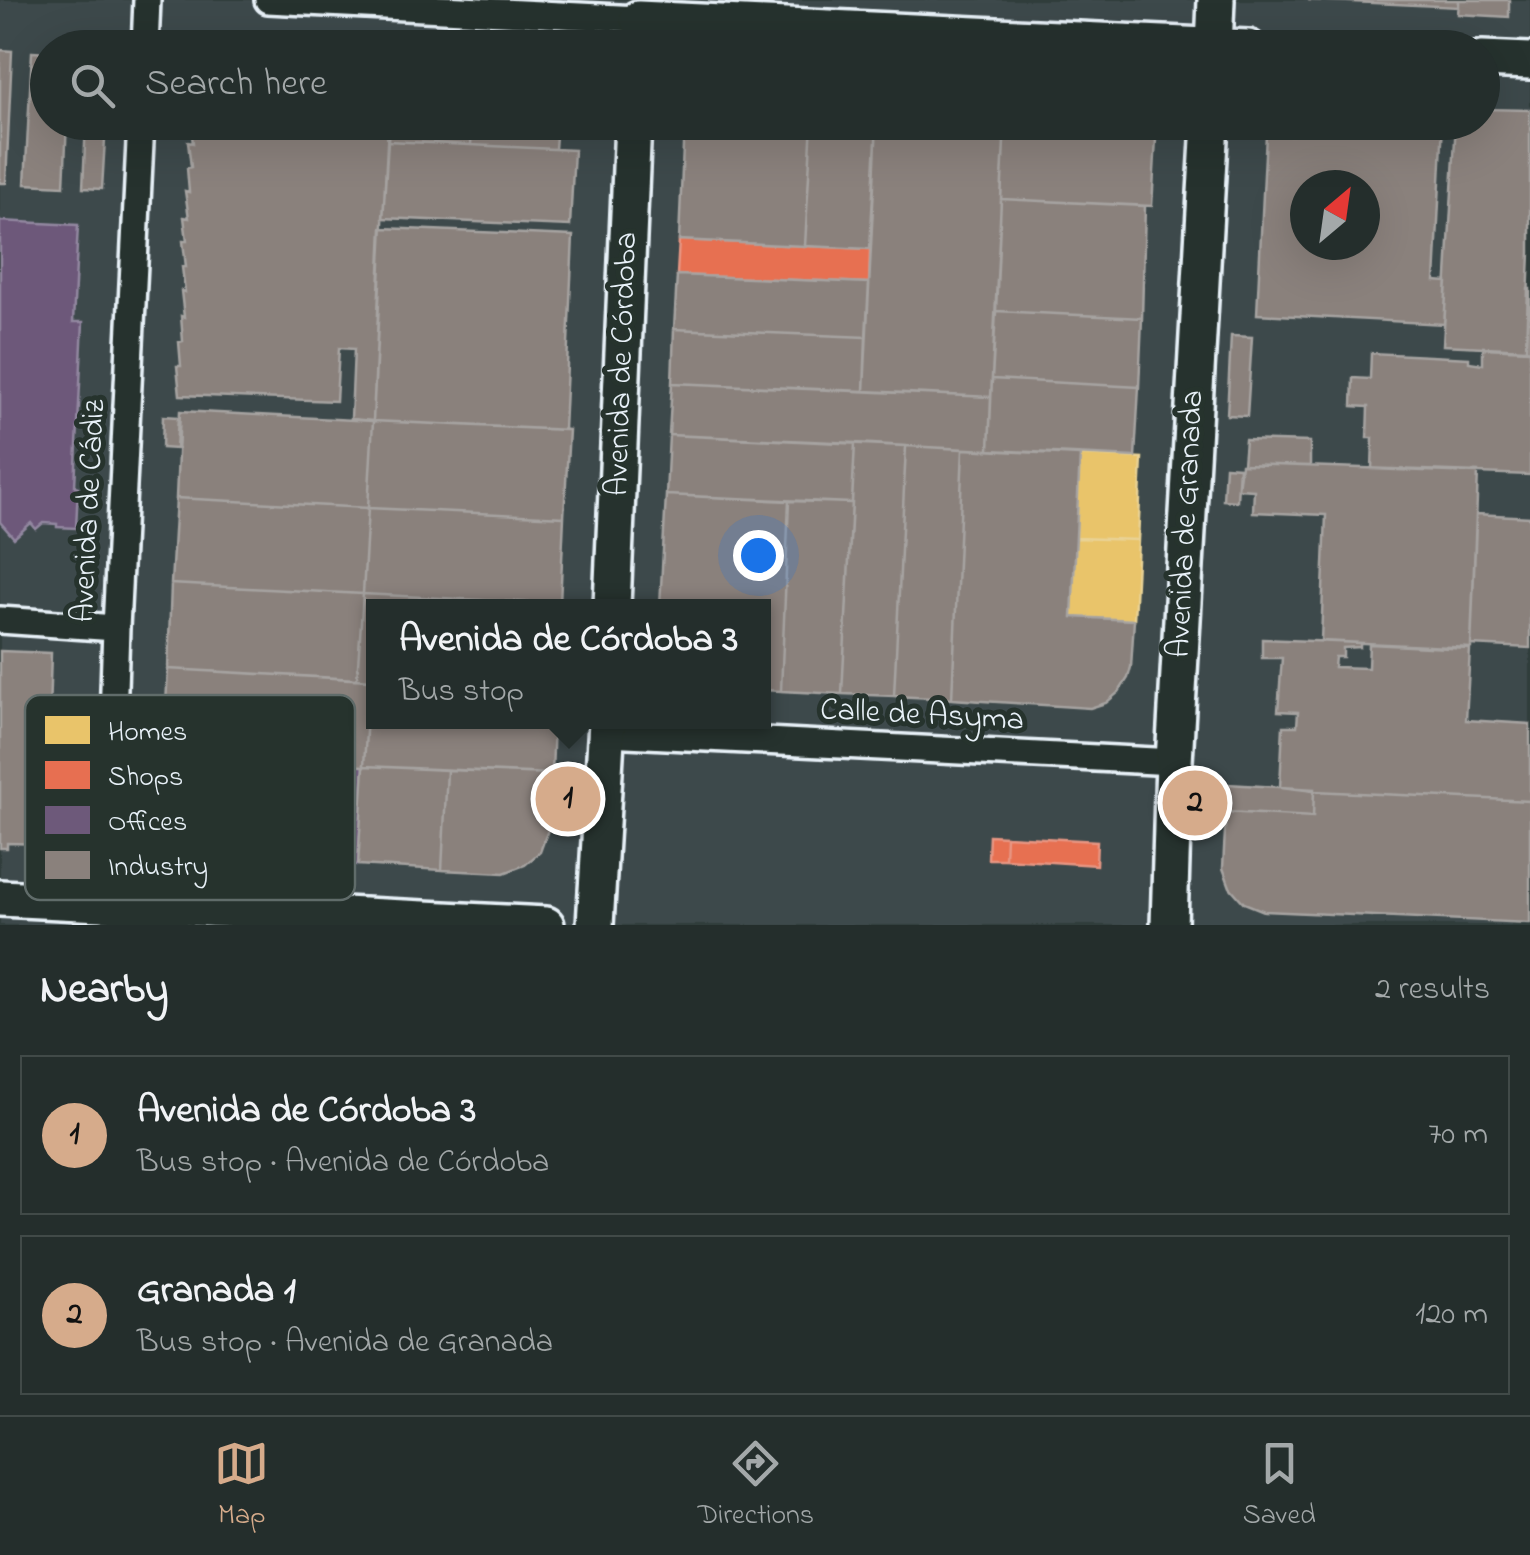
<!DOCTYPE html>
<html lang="en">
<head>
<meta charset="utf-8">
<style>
	body { margin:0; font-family:"Indie Flower",sans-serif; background:#303a38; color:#f1f3f6 }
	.compass { position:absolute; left:1290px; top:170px; width:90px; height:90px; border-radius:50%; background:#242e2c; box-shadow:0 10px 40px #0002; rotate:29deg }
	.you { position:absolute; left:758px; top:555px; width:35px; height:35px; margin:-25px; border:8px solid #fff; border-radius:50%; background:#1a73e8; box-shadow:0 0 0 15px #1a73e833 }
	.badge { display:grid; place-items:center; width:65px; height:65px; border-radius:50%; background:#d6ab8b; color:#111; font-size:32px; font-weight:700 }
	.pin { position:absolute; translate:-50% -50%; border:5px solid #fff; box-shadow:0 2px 10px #0006 }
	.popup { position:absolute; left:366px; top:599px; width:405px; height:130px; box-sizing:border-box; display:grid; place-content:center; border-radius:0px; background:#242e2c; filter:drop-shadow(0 2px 8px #0005); font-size:32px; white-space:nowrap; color:#a3a8a9 }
	.popup b { font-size:38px; color:#f1f3f6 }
	.popup::after { content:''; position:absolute; left:50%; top:100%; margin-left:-20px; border:20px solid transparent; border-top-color:#242e2c }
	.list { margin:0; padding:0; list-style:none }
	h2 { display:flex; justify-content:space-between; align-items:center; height:130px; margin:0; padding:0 40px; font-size:42px }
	h2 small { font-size:32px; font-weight:400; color:#a3a8a9 }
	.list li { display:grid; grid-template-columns:65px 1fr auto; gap:30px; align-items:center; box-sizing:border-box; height:160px; margin:0 20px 20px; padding:0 20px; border:2px solid #414a48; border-radius:0px }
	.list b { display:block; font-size:38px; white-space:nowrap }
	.list p { margin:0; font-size:32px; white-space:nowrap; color:#a3a8a9 }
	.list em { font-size:32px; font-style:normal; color:#a3a8a9 }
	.icon { flex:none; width:55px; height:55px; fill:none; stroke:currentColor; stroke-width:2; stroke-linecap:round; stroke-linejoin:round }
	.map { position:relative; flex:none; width:1530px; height:925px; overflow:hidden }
	.search { position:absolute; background:#242e2c; box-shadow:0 10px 40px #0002; left:30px; right:30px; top:30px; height:110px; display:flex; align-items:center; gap:25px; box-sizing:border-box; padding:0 35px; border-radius:55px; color:#a3a8a9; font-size:38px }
	.sheet { height:490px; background:#242e2c }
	nav { display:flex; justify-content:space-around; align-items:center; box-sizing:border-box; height:140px; border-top:2px solid #414a48; background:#242e2c; font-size:28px; color:#a3a8a9 }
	nav a { display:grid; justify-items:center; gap:5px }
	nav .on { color:#d6ab8b }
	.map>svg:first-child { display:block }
	.built { fill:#3c494b; fill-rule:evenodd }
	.homes { fill:#e9c46a; stroke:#e9d295; stroke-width:2.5 }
	.shops { fill:#e76f51; stroke:#e79683; stroke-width:2.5 }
	.offices { fill:#6d597a; stroke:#9287a0; stroke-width:2.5 }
	.industry { fill:#8a817c; stroke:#a6a3a1; stroke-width:2.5; fill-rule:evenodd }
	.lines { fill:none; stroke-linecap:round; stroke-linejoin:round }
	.street-casing { stroke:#e8f1f8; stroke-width:32 }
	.secondary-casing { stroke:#e8f1f8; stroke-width:42 }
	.street { stroke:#26332d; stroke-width:25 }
	.secondary { stroke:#26332d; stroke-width:35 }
	.labels { text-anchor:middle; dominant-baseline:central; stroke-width:10; stroke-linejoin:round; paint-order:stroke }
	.street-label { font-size:32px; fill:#e8f1f8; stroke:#26332d }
	.key { fill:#26332d; stroke:#606c6a; stroke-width:2.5 }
	.key-label { font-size:28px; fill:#e8f1f8 }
</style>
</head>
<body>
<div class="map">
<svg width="1530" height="925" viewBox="0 0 1530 925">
	<rect width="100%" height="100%" fill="#303d3b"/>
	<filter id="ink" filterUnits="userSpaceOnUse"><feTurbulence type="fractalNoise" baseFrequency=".01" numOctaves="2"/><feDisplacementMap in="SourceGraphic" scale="20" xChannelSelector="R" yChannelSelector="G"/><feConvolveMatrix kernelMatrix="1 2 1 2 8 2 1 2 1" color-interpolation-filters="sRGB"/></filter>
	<g filter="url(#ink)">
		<path class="built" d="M0,0H1530V925H0ZM48,48H1482V122H48ZM1305,185H1365V245H1305ZM373,606H763V722H373Z"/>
		<path class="homes" d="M1080,455L1142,458L1138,540L1076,538Z
			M1076,538L1138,540L1134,620L1072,617Z"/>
		<path class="shops" d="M679,240L870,249L869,283L677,275Z
			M989,835L1006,836L1005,859H988Z
			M1006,836L1097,841L1096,865L1005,859Z"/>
		<path class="offices" d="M0,221L78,225L73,322H83L75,486L78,487L76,528L57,527V524L43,523L36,529L31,523L14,538L0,522Z
			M278,761L364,766L358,865L272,861Z"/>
		<path class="industry" d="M1308,0H1459V7Z
			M1459,0H1509V17L1458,14Z
			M0,50L12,51L6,183H0Z
			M32,52L48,53V122H67L64,186L25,184Z
			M1482,109L1530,110V252L1526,349L1443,345L1456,122H1482Z
			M86,122H106L102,189L83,188Z
			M190,122L388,125L373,421L351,419L354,349L339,348L336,401L180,395L177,366H181L179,342L183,341L181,316L184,317L181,291L185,292L182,267H186L183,241H187L184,217L189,218L185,191L189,192L187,168L191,167L188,142L193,143Z
			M389,122H472L471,145L388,141Z
			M472,122H557L555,149L471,145Z
			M684,122H812L805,246L679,240Z
			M812,122H877L870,249L805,246Z
			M877,122H1005L991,397L864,391Z
			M1005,122H1157L1152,206L1001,199Z
			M1292,122H1443L1435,281L1447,282L1444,324L1257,314L1266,134L1292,135ZM1305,185H1365V245H1305Z
			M388,141L574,150L570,226L383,218Z
			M1001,199L1145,206L1142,318L996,311Z
			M382,228L573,236L564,430L373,421Z
			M677,275L869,283L866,337L674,329Z
			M1528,289H1530V350L1526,349Z
			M996,311L1142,318L1139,387L992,379Z
			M674,329L866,337L864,391L672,383Z
			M1231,336L1252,337L1247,416L1227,415Z
			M1483,348L1530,350V475L1372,469L1373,438H1367L1368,407L1352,406L1353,378L1370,379L1371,353L1469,358V362L1483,364Z
			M992,379L1139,387L1135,457L989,450Z
			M672,383L991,397L989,450L669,435Z
			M180,411L373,421L368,508L176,498Z
			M163,416L178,417L176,449L162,448Z
			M373,421L569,430L564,517L368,508Z
			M669,435L855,443L852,503L666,495Z
			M1245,440L1310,442V466L1243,464Z
			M855,443L906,446L894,696L842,694Z
			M906,446L963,449L952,699L894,696Z
			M963,449L1080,455L1072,617L1134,620L1131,667L1128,678L1119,692L1106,703L1090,708L952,699Z
			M1241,464L1478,472L1471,648L1321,641L1326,515L1253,512L1254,490L1238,489Z
			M1225,466L1239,467L1237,501L1223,500Z
			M666,495L789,501L781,691L763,690V606H660Z
			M176,498L368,508L363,594L171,584Z
			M789,501L852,503L842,694L781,691Z
			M368,508L564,517L560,604L363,594Z
			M1476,514L1530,517V648L1471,645Z
			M171,584L363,594L357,679L168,669Z
			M363,594L560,604V606H373V680L357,679Z
			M1262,639L1360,643V647L1343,648V657H1335L1334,667L1368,668L1369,644L1470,649L1466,720L1530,724V801L1314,791L1280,787L1283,726H1297L1298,712L1278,711L1282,658H1262Z
			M0,651L51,653L49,714L69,715L64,826H55L45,844L7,843V848H0Z
			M168,669L369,680L364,766L163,756Z
			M369,680H373V722H554L552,774L364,766Z
			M163,756L278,761L272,861L205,858L184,850L169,836L161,811Z
			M364,766L447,770L442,870L358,865Z
			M447,770L552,774L549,827L540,852L525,865L504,873L442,870Z
			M1227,784L1314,789L1313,817L1226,812Z
			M1314,791L1530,801V923L1264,911L1244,903L1230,887L1223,868L1226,812L1313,817Z"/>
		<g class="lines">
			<g class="street-casing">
				<path id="street" d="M268,0L638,19
					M145,48L147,0
					M0,620L116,628
					M607,733L1174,762
					M107,902L116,628L141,122"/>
			</g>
			<g class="secondary-casing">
				<path id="secondary" d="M638,19L1248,48
					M1214,48L1216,0
					M1482,59L1530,61
					M612,606L633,122
					M0,898L546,925
					M595,925L607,722
					M1169,925L1174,762L1210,122"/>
			</g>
			<use href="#street" class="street"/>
			<use href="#secondary" class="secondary"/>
		</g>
	</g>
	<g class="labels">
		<g class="street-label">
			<text transform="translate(623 364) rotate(-88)">Avenida de Córdoba</text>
			<text transform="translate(90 511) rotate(-87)">Avenida de Cádiz</text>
			<text transform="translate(1187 524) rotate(-87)">Avenida de Granada</text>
			<text transform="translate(922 716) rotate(3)">Calle de Asyma</text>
		</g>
	</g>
	<rect x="25" y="695" width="330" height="205" rx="15" class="key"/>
	<rect x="45" y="716" width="45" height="28" fill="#e9c46a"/>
	<rect x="45" y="761" width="45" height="28" fill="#e76f51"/>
	<rect x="45" y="806" width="45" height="28" fill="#6d597a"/>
	<rect x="45" y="851" width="45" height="28" fill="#8a817c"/>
	<g class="key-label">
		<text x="108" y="740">Homes</text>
		<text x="108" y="785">Shops</text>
		<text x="108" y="830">Offices</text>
		<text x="108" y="875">Industry</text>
	</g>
</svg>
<svg class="compass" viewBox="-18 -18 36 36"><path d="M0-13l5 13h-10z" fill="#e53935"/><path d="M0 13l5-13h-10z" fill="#a3a8a9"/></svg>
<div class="you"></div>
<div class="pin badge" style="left:568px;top:799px">1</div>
<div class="popup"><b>Avenida de Córdoba 3</b>Bus stop</div>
<div class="pin badge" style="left:1195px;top:803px">2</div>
<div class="search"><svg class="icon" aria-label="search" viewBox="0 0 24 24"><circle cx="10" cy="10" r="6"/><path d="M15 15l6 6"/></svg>Search here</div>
</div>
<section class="sheet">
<h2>Nearby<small>2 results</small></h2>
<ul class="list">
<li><span class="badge">1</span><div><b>Avenida de Córdoba 3</b><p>Bus stop · Avenida de Córdoba</p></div><em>70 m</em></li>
<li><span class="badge">2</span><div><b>Granada 1</b><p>Bus stop · Avenida de Granada</p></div><em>120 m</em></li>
</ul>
</section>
<nav>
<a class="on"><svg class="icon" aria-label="map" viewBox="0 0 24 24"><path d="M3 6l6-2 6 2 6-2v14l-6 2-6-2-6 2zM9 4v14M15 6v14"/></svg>Map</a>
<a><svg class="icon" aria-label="directions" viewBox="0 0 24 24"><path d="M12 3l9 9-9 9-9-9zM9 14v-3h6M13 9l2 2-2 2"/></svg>Directions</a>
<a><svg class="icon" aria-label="saved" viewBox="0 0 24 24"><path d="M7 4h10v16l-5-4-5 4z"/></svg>Saved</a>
</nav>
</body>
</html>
